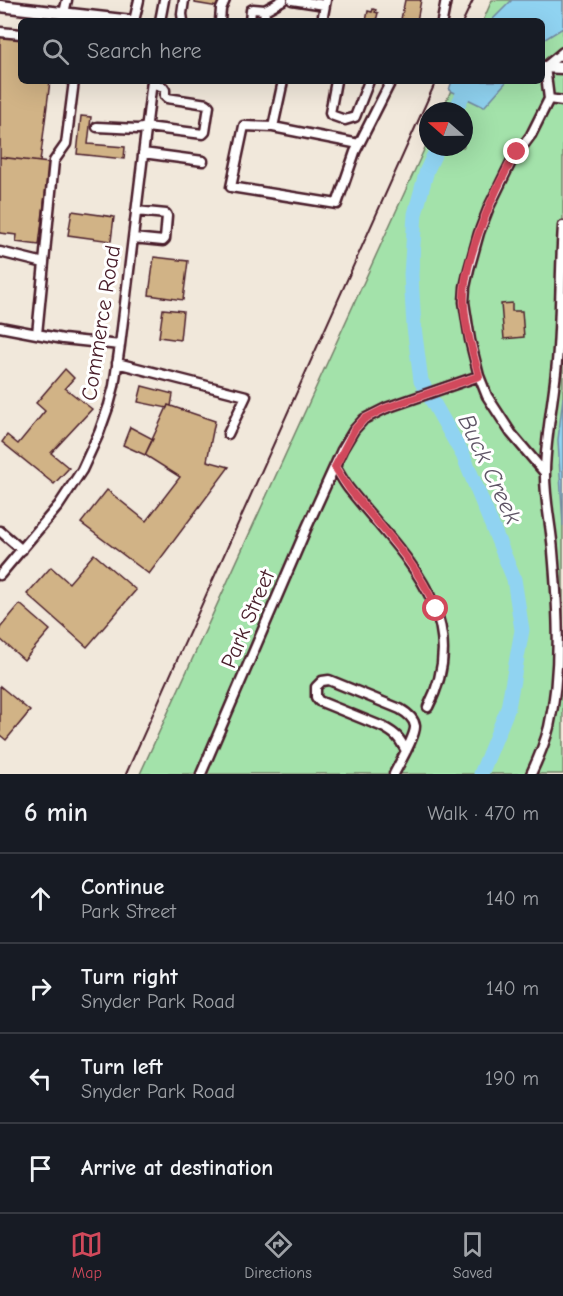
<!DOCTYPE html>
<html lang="en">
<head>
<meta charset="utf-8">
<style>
	body { margin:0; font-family:"Comic Neue",sans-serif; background:#242831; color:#f1f3f6 }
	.compass { position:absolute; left:419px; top:102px; width:54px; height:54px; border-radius:50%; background:#171b24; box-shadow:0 6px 24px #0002; rotate:290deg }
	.stop { position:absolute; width:18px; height:18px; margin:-14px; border:4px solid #d1495b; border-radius:50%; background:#fff }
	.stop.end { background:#d1495b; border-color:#fff; box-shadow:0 2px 6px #0008 }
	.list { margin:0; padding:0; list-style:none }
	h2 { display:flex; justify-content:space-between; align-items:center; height:78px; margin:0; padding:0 24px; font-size:26px }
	h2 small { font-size:20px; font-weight:400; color:#9ea1a6 }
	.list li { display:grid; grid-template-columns:39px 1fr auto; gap:18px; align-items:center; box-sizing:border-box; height:90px; padding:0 24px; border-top:2px solid #363941 }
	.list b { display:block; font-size:22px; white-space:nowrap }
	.list p { margin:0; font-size:20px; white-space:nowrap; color:#9ea1a6 }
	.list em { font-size:20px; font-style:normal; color:#9ea1a6 }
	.icon { flex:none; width:33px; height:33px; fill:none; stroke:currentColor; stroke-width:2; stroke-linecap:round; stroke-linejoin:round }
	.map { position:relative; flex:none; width:563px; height:774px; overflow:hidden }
	.search { position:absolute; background:#171b24; box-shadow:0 6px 24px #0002; left:18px; right:18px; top:18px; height:66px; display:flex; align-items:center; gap:15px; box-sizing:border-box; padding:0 21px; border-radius:9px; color:#9ea1a6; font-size:22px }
	.sheet { height:438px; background:#171b24 }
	nav { display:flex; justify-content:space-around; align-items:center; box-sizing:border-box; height:84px; border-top:2px solid #363941; background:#171b24; font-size:16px; color:#9ea1a6 }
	nav a { display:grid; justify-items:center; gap:3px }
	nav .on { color:#d1495b }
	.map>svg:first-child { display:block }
	.green { fill:#a3e2aa; stroke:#76806a; stroke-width:1.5 }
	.water { fill:#90d3f1; stroke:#748ba2; stroke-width:1.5 }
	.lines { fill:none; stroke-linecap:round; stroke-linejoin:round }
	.river { stroke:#90d3f1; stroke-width:15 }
	.building { fill:#d1b386; stroke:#4a1f2b; stroke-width:1.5 }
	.minor-casing { stroke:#4a1f2b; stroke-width:13 }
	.major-casing { stroke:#4a1f2b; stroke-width:15 }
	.minor { stroke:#fff; stroke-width:8 }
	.major { stroke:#fff; stroke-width:10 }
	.rail { stroke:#4a1f2b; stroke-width:2 }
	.route { stroke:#d1495b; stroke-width:8 }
	.labels { text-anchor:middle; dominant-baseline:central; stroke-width:6; stroke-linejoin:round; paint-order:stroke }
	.street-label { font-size:22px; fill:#4a1f2b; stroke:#fff }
	.water-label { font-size:24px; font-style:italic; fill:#5f5566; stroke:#fff }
</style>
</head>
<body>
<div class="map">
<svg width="563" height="774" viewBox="0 0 563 774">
	<rect width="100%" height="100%" fill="#f1e8db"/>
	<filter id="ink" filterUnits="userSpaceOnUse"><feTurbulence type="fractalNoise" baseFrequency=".0167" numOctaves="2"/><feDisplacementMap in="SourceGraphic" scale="12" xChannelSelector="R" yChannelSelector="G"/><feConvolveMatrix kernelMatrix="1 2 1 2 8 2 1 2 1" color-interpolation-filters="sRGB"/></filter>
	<g filter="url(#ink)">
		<path class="green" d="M492,0H563V774H140L428,141V147H464V111H442L455,81H542V21H483Z"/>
		<path class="water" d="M512,0H563V28L542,41V21H491Z
			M452,81H507L484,107L449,90Z
			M563,397V526L558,440Z"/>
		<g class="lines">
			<path class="river" d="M455,111L466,88L471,81
				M438,147L427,170L415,214L411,275L414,327L421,381L463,455L514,579L522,630L508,708L481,774"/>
		</g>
		<path class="building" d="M195,0H219L218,7L195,3Z
			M405,0H421L417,21L401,19Z
			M373,9L376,10L375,12L378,13L376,21H366L368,11L372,12Z
			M0,36L21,39V81H50L40,162L0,157Z
			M81,116L91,117L88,144L125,147L124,159L77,154Z
			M0,157L49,163L39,245L16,242L17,235L0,233Z
			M72,211L114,217L111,241L68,235Z
			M154,257L188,261L183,300L149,295Z
			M512,303V311H522L524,337L504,339L501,304Z
			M163,309L183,311L180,340L159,337Z
			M65,369L74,378L65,388L92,409L51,453L69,468L54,484L2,442L7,435L18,444L45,411L36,403Z
			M142,386L173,394L171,406L168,405L167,408L138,402Z
			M168,405L215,421L207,461L229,467L149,574L81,523L107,490L146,521L180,477L145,455Z
			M130,427L153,439L145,455L123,445Z
			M94,554L136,590L87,647L27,594L51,567L69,583Z
			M20,604L50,630L24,660L0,639V628Z
			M0,686L30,711L6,740L0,735Z"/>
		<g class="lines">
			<g class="minor-casing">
				<path id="minor" d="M292,0L325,5
					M265,10L283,0
					M64,13L67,0
					M134,21L139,0
					M160,21L164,0
					M183,21L182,14L184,0
					M220,21L221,9L225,0
					M250,21L251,10L253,9L265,10L264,21
					M322,21L326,0
					M442,21L446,0
					M0,32L21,34
					M283,81L273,127L244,126L231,187L337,204L355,152L390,83
					M336,81L330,113L331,115L345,120L355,117L369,81
					M549,99L545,67L563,52
					M97,127L138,129L147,127L203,134L205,132L209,106L207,104L167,98L165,96V90L163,87L152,83
					M273,127L359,144
					M143,153L203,161
					M133,238L163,241L165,239L167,216L166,214L136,211
					M0,252L44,263
					M0,327L63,339L120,345
					M37,334L54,161L66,144L74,81
					M117,363L246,396L228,434
					M335,467C340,474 344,483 350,490C402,555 475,616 428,707
					M545,473L511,433L487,396L479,376L470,340L464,302L465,287L469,269L479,233L489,207L511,162L531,135L549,99L563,101
					M0,531L22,550
					M0,575L59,505L82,470L99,433L109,405L114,386L120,345L152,81
					M201,774L307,527L342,450L354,430L364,419L386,408L479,376
					M394,774C399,764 416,735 415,726C414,718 407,713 400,709L329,680L322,681L316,687V697L319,701L383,727C396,734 399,737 406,751
					M531,774C538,759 545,743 549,727C562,670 558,609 553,551C551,524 544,497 545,470C546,434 554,397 557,362C561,316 560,271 563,226"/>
			</g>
			<g class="major-casing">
				<path id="major" d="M0,6L132,21
					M542,67L563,68"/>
			</g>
			<use href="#minor" class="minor"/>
			<use href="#major" class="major"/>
			<path class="rail" d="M463,21L473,0
				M126,774L436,81"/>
		</g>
	</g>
	<g class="lines" filter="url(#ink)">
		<path class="route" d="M436,609C417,563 382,529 351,491C345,483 340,475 335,467L354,430L364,419L386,408L479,376C473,352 465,328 464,303C462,262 495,187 517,152"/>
	</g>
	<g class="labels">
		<g class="street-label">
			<text transform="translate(101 323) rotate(-81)">Commerce Road</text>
			<text transform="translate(248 619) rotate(-67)">Park Street</text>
		</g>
		<g class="water-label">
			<text transform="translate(490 469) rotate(65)">Buck Creek</text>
		</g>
	</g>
</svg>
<svg class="compass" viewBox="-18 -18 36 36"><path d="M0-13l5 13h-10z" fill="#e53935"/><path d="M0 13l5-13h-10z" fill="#9ea1a6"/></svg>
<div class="stop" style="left:436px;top:609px"></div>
<div class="stop end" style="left:517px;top:152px"></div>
<div class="search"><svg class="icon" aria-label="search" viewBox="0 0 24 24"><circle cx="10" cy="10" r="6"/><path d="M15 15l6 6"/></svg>Search here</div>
</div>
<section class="sheet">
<h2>6 min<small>Walk · 470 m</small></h2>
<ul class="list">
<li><svg class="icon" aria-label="ahead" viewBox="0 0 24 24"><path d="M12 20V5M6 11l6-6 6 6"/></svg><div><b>Continue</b><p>Park Street</p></div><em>140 m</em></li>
<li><svg class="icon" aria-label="right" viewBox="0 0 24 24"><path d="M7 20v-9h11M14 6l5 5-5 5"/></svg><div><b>Turn right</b><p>Snyder Park Road</p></div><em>140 m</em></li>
<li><svg class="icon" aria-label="left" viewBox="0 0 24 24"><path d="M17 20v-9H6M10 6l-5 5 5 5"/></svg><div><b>Turn left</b><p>Snyder Park Road</p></div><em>190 m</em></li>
<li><svg class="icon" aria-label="arrive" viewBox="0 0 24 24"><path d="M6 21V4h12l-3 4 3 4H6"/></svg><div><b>Arrive at destination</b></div></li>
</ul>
</section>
<nav>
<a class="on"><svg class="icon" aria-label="map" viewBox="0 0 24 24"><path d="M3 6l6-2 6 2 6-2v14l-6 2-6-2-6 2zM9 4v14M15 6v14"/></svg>Map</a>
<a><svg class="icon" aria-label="directions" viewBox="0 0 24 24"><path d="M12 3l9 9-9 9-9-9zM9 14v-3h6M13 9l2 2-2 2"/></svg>Directions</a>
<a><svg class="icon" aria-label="saved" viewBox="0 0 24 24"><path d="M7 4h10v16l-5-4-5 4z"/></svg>Saved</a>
</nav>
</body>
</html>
